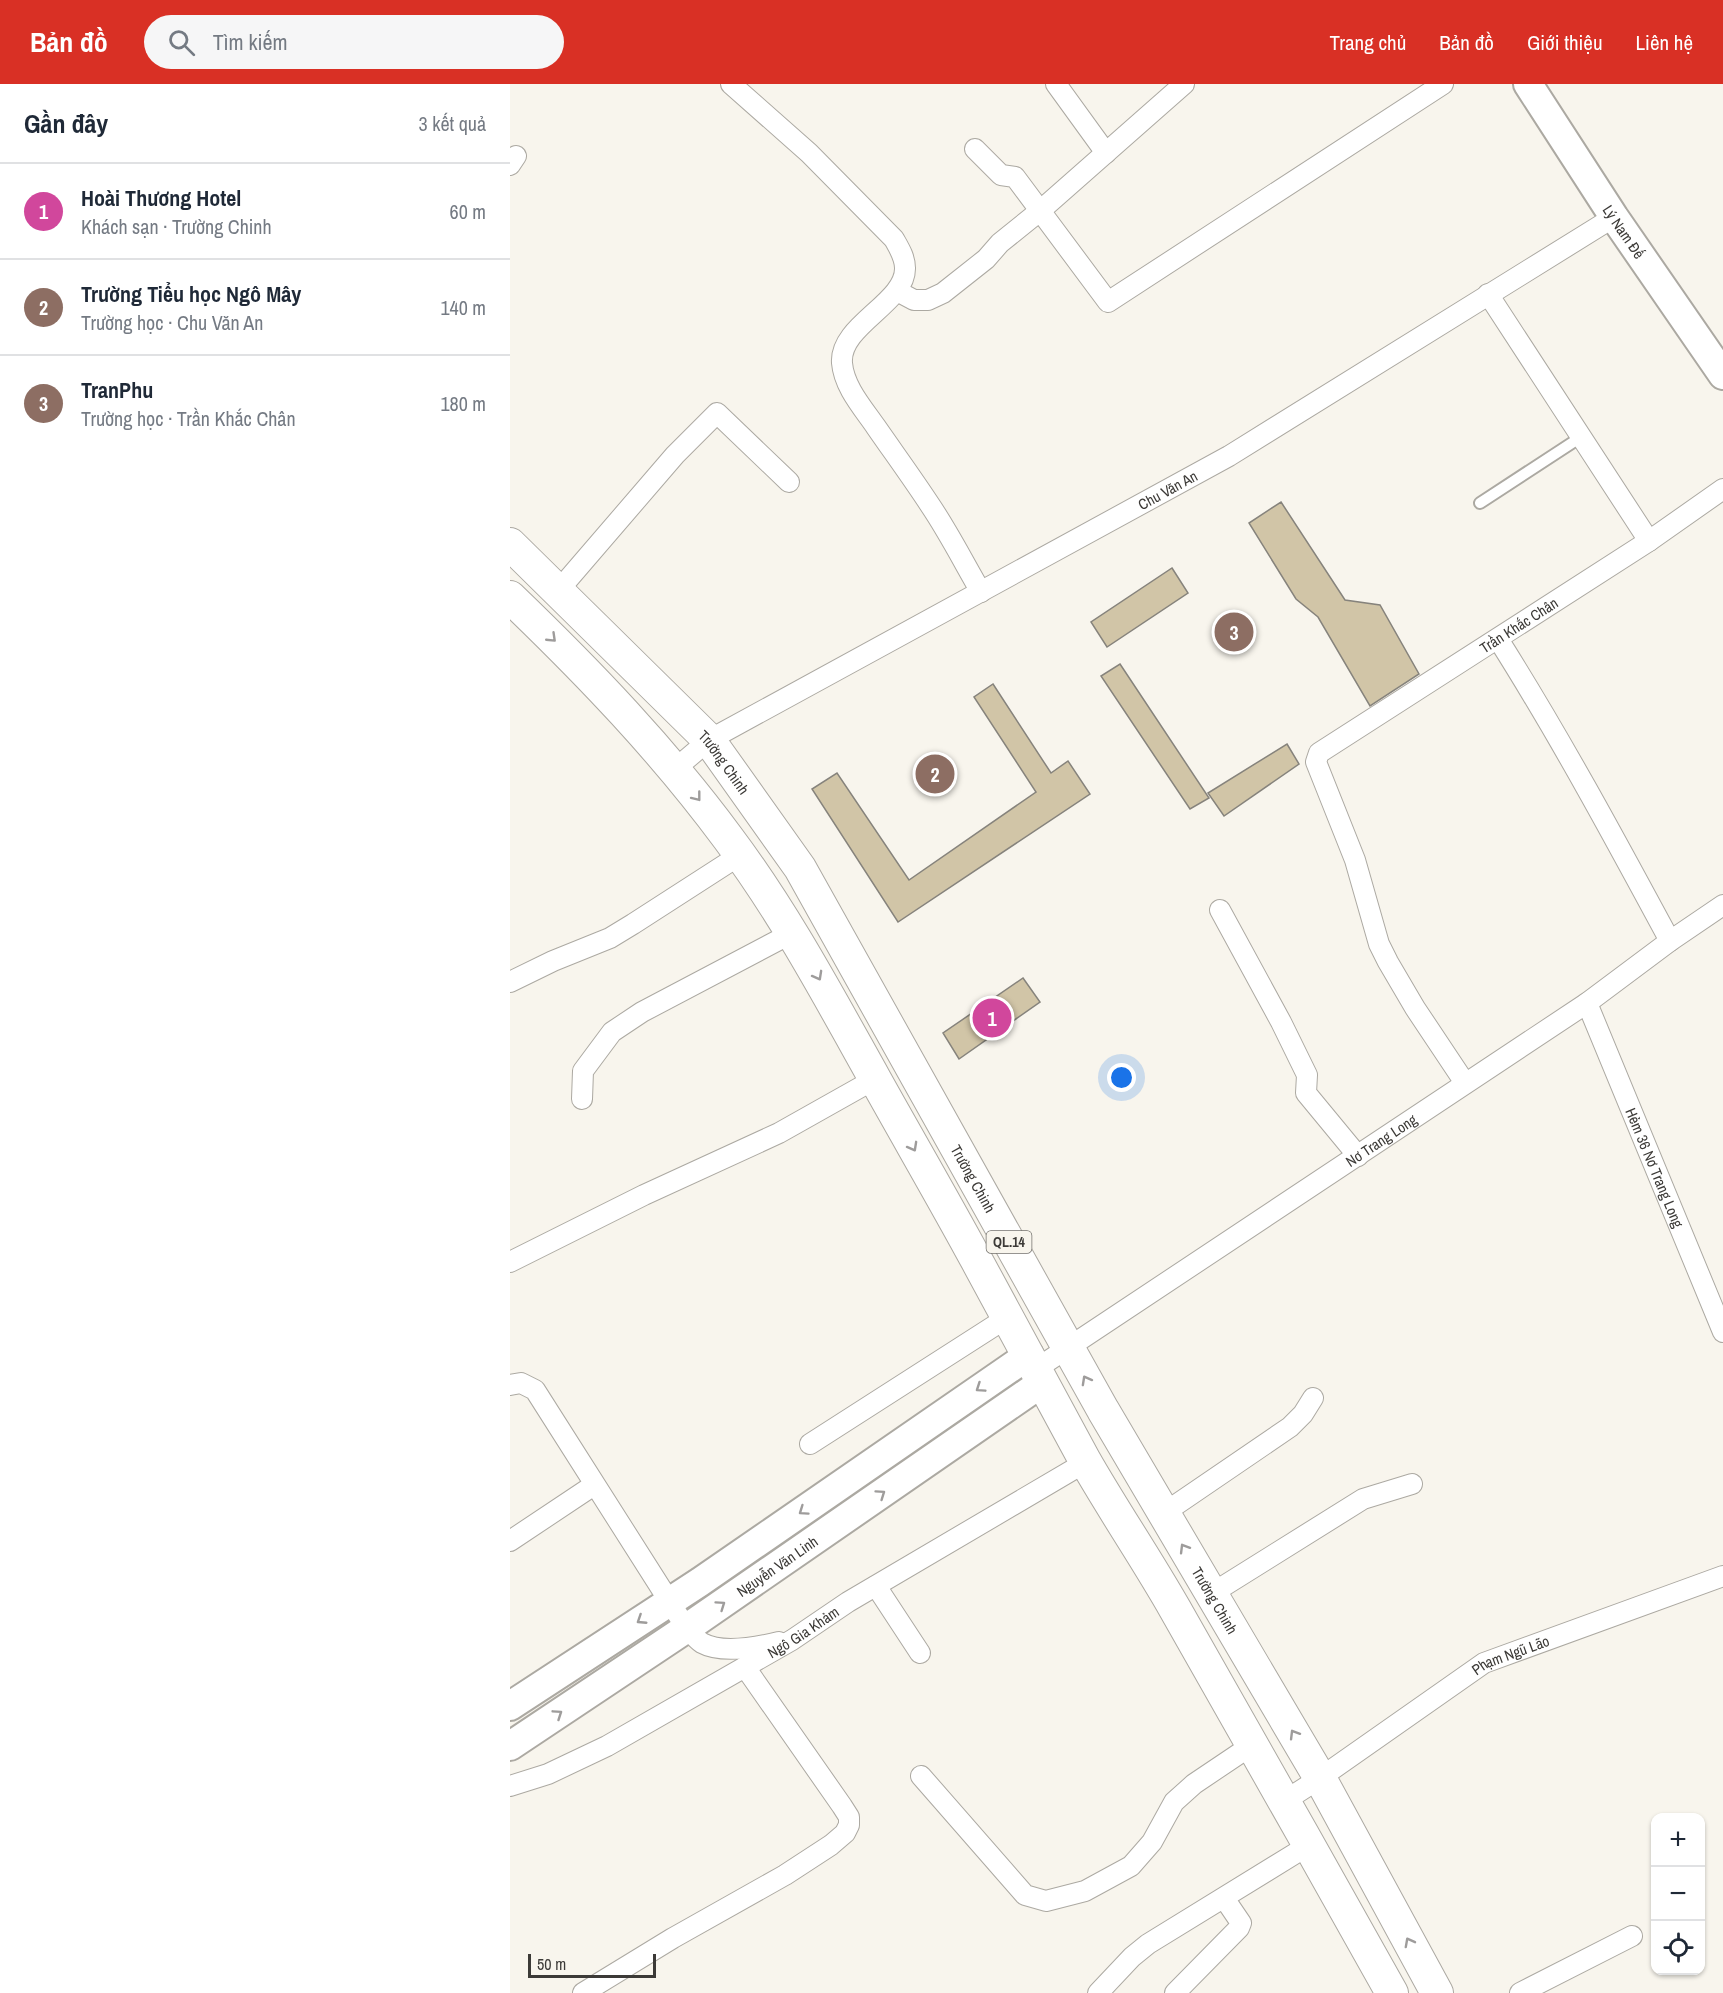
<!DOCTYPE html>
<html lang="vi">
<head>
<meta charset="utf-8">
<style>
	body { margin:0; font-family:"Archivo Narrow",sans-serif; background:#f6f6f7; color:#1f2937 }
	.controls { position:absolute; right:18px; bottom:18px; display:grid; overflow:hidden; border-radius:12px; box-shadow:0 2px 4px #0004 }
	.controls button { width:54px; height:54px; display:grid; place-items:center; padding:0; border:0; border-bottom:2px solid #e0e1e3; background:#fff; color:#1f2937; font:30px sans-serif }
	.scale { position:absolute; left:18px; bottom:15px; width:128px; box-sizing:border-box; padding-left:6px; border:3px solid #3c3a37; border-top:0; font-size:16px; line-height:21px; white-space:nowrap; color:#3c3a37; -webkit-text-stroke:4px #f8f5ed; paint-order:stroke }
	.you { position:absolute; left:612px; top:994px; width:21px; height:21px; margin:-15px; border:4px solid #fff; border-radius:50%; background:#1a73e8; box-shadow:0 0 0 9px #1a73e833 }
	.badge { display:grid; place-items:center; width:39px; height:39px; border-radius:50%; background:#d93025; color:#fff; font-size:20px; font-weight:700 }
	.pin { position:absolute; translate:-50% -50%; border:3px solid #fff; box-shadow:0 2px 6px #0006 }
	.list { margin:0; padding:0; list-style:none }
	h2 { display:flex; justify-content:space-between; align-items:center; height:78px; margin:0; padding:0 24px; font-size:26px }
	h2 small { font-size:20px; font-weight:400; color:#747a83 }
	.list li { display:grid; grid-template-columns:39px 1fr auto; gap:18px; align-items:center; box-sizing:border-box; height:96px; padding:0 24px; border-top:2px solid #e0e1e3 }
	.list b { display:block; font-size:22px; white-space:nowrap }
	.list p { margin:0; font-size:20px; white-space:nowrap; color:#747a83 }
	.list em { font-size:20px; font-style:normal; color:#747a83 }
	.icon { flex:none; width:33px; height:33px; fill:none; stroke:currentColor; stroke-width:2; stroke-linecap:round; stroke-linejoin:round }
	.map { position:relative; flex:none; width:1213px; height:1909px; overflow:hidden }
	header { display:flex; align-items:center; gap:36px; box-sizing:border-box; height:84px; padding:0 30px; background:#d93025; color:#fff }
	header strong { font-size:28px }
	nav { display:flex; gap:33px; margin-inline-start:auto; font-size:21px }
	.search { width:420px; height:54px; background:#f6f6f7; display:flex; align-items:center; gap:15px; box-sizing:border-box; padding:0 21px; border-radius:33px; color:#747a83; font-size:22px }
	main { display:flex }
	aside { flex:1; background:#fff }
	.map>svg:first-child { display:block }
	.building { fill:#d1c5a7; stroke:#86837c; stroke-width:1.5 }
	.lines { fill:none; stroke-linecap:round; stroke-linejoin:round }
	.lane-casing { stroke:#aca9a2; stroke-width:14 }
	.street-casing { stroke:#aca9a2; stroke-width:22 }
	.secondary-casing { stroke:#aca9a2; stroke-width:32 }
	.primary-casing { stroke:#aca9a2; stroke-width:34 }
	.lane { stroke:#fff; stroke-width:10 }
	.street { stroke:#fff; stroke-width:20 }
	.secondary { stroke:#fff; stroke-width:28 }
	.primary { stroke:#fff; stroke-width:32 }
	.oneway { stroke:#9e9c9b }
	.labels { text-anchor:middle; dominant-baseline:central; stroke-width:4.5; stroke-linejoin:round; paint-order:stroke }
	.shield { fill:#f8f5ed; stroke:#74726e; stroke-width:1.5 }
	.shield-label { font-size:14px; font-weight:bold; fill:#3c3a37 }
	.street-label { font-size:15px; fill:#3c3a37; stroke:#f8f5ed }
</style>
</head>
<body>
<header>
<strong>Bản đồ</strong>
<div class="search"><svg class="icon" aria-label="search" viewBox="0 0 24 24"><circle cx="10" cy="10" r="6"/><path d="M15 15l6 6"/></svg>Tìm kiếm</div>
<nav><a>Trang chủ</a><a>Bản đồ</a><a>Giới thiệu</a><a>Liên hệ</a></nav>
</header>
<main>
<aside>
<h2>Gần đây<small>3 kết quả</small></h2>
<ul class="list">
<li><span class="badge" style="background:#d1479c">1</span><div><b>Hoài Thương Hotel</b><p>Khách sạn · Trường Chinh</p></div><em>60 m</em></li>
<li><span class="badge" style="background:#8d6e63">2</span><div><b>Trường Tiểu học Ngô Mây</b><p>Trường học · Chu Văn An</p></div><em>140 m</em></li>
<li><span class="badge" style="background:#8d6e63">3</span><div><b>TranPhu</b><p>Trường học · Trần Khắc Chân</p></div><em>180 m</em></li>
</ul>
</aside>
<div class="map">
<svg width="1213" height="1909" viewBox="0 0 1213 1909">
	<rect width="100%" height="100%" fill="#f8f5ed"/>
	<path class="building" d="M771,418L835,516L870,521L909,590L860,622L808,533L786,515L739,439Z
		M662,484L678,509L597,563L581,538Z
		M610,580L699,714L680,725L591,592Z
		M483,600L541,689L558,677L580,710L388,838L302,705L327,689L399,796L526,708L464,613Z
		M777,660L789,680L714,732L698,709Z
		M513,894L530,918L449,975L433,949Z"/>
	<g class="lines">
		<g class="lane-casing">
			<path id="lane" d="M970,419L1071,353"/>
		</g>
		<g class="street-casing">
			<g id="street">
				<path d="M221,0L299,69L384,155C389,164 395,173 395,184C396,219 329,241 332,279C334,303 353,324 366,343C384,369 403,395 420,421C439,449 454,479 471,508"/>
				<path d="M546,0L596,69"/>
				<path d="M465,65L491,91L505,93L598,218L933,0"/>
				<path d="M0,81L6,72"/>
				<path d="M387,207L404,216H418L433,209L476,175L490,159L531,126L674,0"/>
				<path d="M978,210L1139,457"/>
				<path d="M48,507L165,371L207,329L279,398"/>
				<path d="M988,555C1050,653 1105,755 1160,857"/>
				<path id="s1" d="M165,685L199,656L719,372L1104,133"/>
				<path d="M710,826L771,938L797,991L796,1009L848,1072"/>
				<path d="M0,898L43,877L100,854L123,840L230,771"/>
				<path id="s2" d="M1077,919L1213,1248"/>
				<path id="s3" d="M955,999L905,924L878,878L869,860L845,776L806,678L809,669L1139,457L1213,405"/>
				<path d="M72,1015L73,987L102,948L132,928L282,849"/>
				<path d="M0,1178L134,1111L269,1049L365,995"/>
				<path id="s4" d="M526,1285L1077,919L1160,857L1213,821"/>
				<path d="M0,1301L11,1299L25,1306L175,1542C181,1548 186,1555 192,1559C212,1570 248,1563 269,1558"/>
				<path d="M300,1360L498,1233"/>
				<path d="M654,1429L780,1343L793,1330L803,1314"/>
				<path d="M0,1457L84,1401"/>
				<path d="M366,1502L410,1569"/>
				<path d="M701,1510L853,1415L902,1400"/>
				<path d="M411,1692L515,1811L536,1817L575,1807L621,1782L642,1758L664,1718L684,1700L742,1661"/>
				<path id="s5" d="M0,1702L38,1690L97,1662L282,1556L338,1518L576,1378"/>
				<path id="s6" d="M773,1718L810,1694L974,1579L1213,1492"/>
				<path d="M73,1909L163,1854L275,1791L321,1761L335,1749L339,1741V1733L332,1722L235,1583"/>
				<path d="M588,1909L622,1873L638,1860L799,1761"/>
				<path d="M665,1909L729,1844L731,1839L714,1814"/>
				<path d="M1010,1909L1122,1852"/>
			</g>
		</g>
		<g class="secondary-casing">
			<g id="secondary">
				<path id="s7" d="M1018,0L1104,133L1213,291"/>
				<path d="M0,1622L190,1498L519,1271"/>
				<path id="s8" d="M0,1662L177,1544L533,1298"/>
			</g>
		</g>
		<g class="primary-casing">
			<g id="primary">
				<path id="s9" d="M0,460L199,656L290,784L593,1326L810,1694L927,1909"/>
				<path d="M0,513C79,589 153,666 218,754C275,830 319,913 365,995C399,1056 434,1116 467,1177C503,1243 538,1309 574,1375C603,1426 636,1474 665,1525C738,1652 810,1781 882,1909"/>
			</g>
		</g>
		<use href="#lane" class="lane"/>
		<use href="#street" class="street"/>
		<use href="#secondary" class="secondary"/>
		<use href="#primary" class="primary"/>
	</g>
	<defs><path id="oneway-chevron" d="M-2-3.5L2.5 0L-2 3.5" fill="none" stroke-width="1.6" stroke-linecap="round" stroke-linejoin="round" transform="scale(1.5)"/></defs>
	<g class="oneway">
		<use href="#oneway-chevron" transform="translate(42 554) rotate(44)"/>
		<use href="#oneway-chevron" transform="translate(187 713) rotate(52)"/>
		<use href="#oneway-chevron" transform="translate(308 892) rotate(61)"/>
		<use href="#oneway-chevron" transform="translate(403 1063) rotate(61)"/>
		<use href="#oneway-chevron" transform="translate(576 1296) rotate(-119)"/>
		<use href="#oneway-chevron" transform="translate(470 1304) rotate(146)"/>
		<use href="#oneway-chevron" transform="translate(371 1410) rotate(-35)"/>
		<use href="#oneway-chevron" transform="translate(293 1427) rotate(145)"/>
		<use href="#oneway-chevron" transform="translate(674 1464) rotate(-121)"/>
		<use href="#oneway-chevron" transform="translate(211 1521) rotate(-35)"/>
		<use href="#oneway-chevron" transform="translate(131 1536) rotate(147)"/>
		<use href="#oneway-chevron" transform="translate(48 1630) rotate(-34)"/>
		<use href="#oneway-chevron" transform="translate(784 1650) rotate(-121)"/>
		<use href="#oneway-chevron" transform="translate(899 1858) rotate(-118)"/>
	</g>
	<g class="labels">
		<rect class="shield" x="476.5" y="1147" width="45" height="22" rx="4.5"/>
		<g class="shield-label">
			<text x="499" y="1158">QL.14</text>
		</g>
		<g class="street-label">
			<text stroke="none"><textPath href="#s7" startOffset="176">Lý Nam Đế</textPath></text>
			<text stroke="none"><textPath href="#s1" startOffset="567">Chu Văn An</textPath></text>
			<text stroke="none"><textPath href="#s3" startOffset="603">Trần Khắc Chân</textPath></text>
			<text stroke="none"><textPath href="#s9" startOffset="306">Trường Chinh</textPath></text>
			<text stroke="none"><textPath href="#s4" startOffset="414">Nơ Trang Long</textPath></text>
			<text stroke="none"><textPath href="#s2" startOffset="178">Hẻm 36 Nơ Trang Long</textPath></text>
			<text stroke="none"><textPath href="#s9" startOffset="792">Trường Chinh</textPath></text>
			<text stroke="none"><textPath href="#s8" startOffset="322">Nguyễn Văn Linh</textPath></text>
			<text stroke="none"><textPath href="#s9" startOffset="1278">Trường Chinh</textPath></text>
			<text stroke="none"><textPath href="#s5" startOffset="332">Ngô Gia Khảm</textPath></text>
			<text stroke="none"><textPath href="#s6" startOffset="272">Phạm Ngũ Lão</textPath></text>
		</g>
	</g>
</svg>
<div class="controls">
<button>+</button>
<button>−</button>
<button><svg class="icon" aria-label="locate" viewBox="0 0 24 24"><circle cx="12" cy="12" r="6"/><path d="M12 2v4M12 18v4M2 12h4M18 12h4"/></svg></button>
</div>
<div class="scale">50 m</div>
<div class="you"></div>
<div class="pin badge" style="left:482px;top:934px;background:#d1479c">1</div>
<div class="pin badge" style="left:425px;top:690px;background:#8d6e63">2</div>
<div class="pin badge" style="left:724px;top:548px;background:#8d6e63">3</div>
</div>
</main>
</body>
</html>
